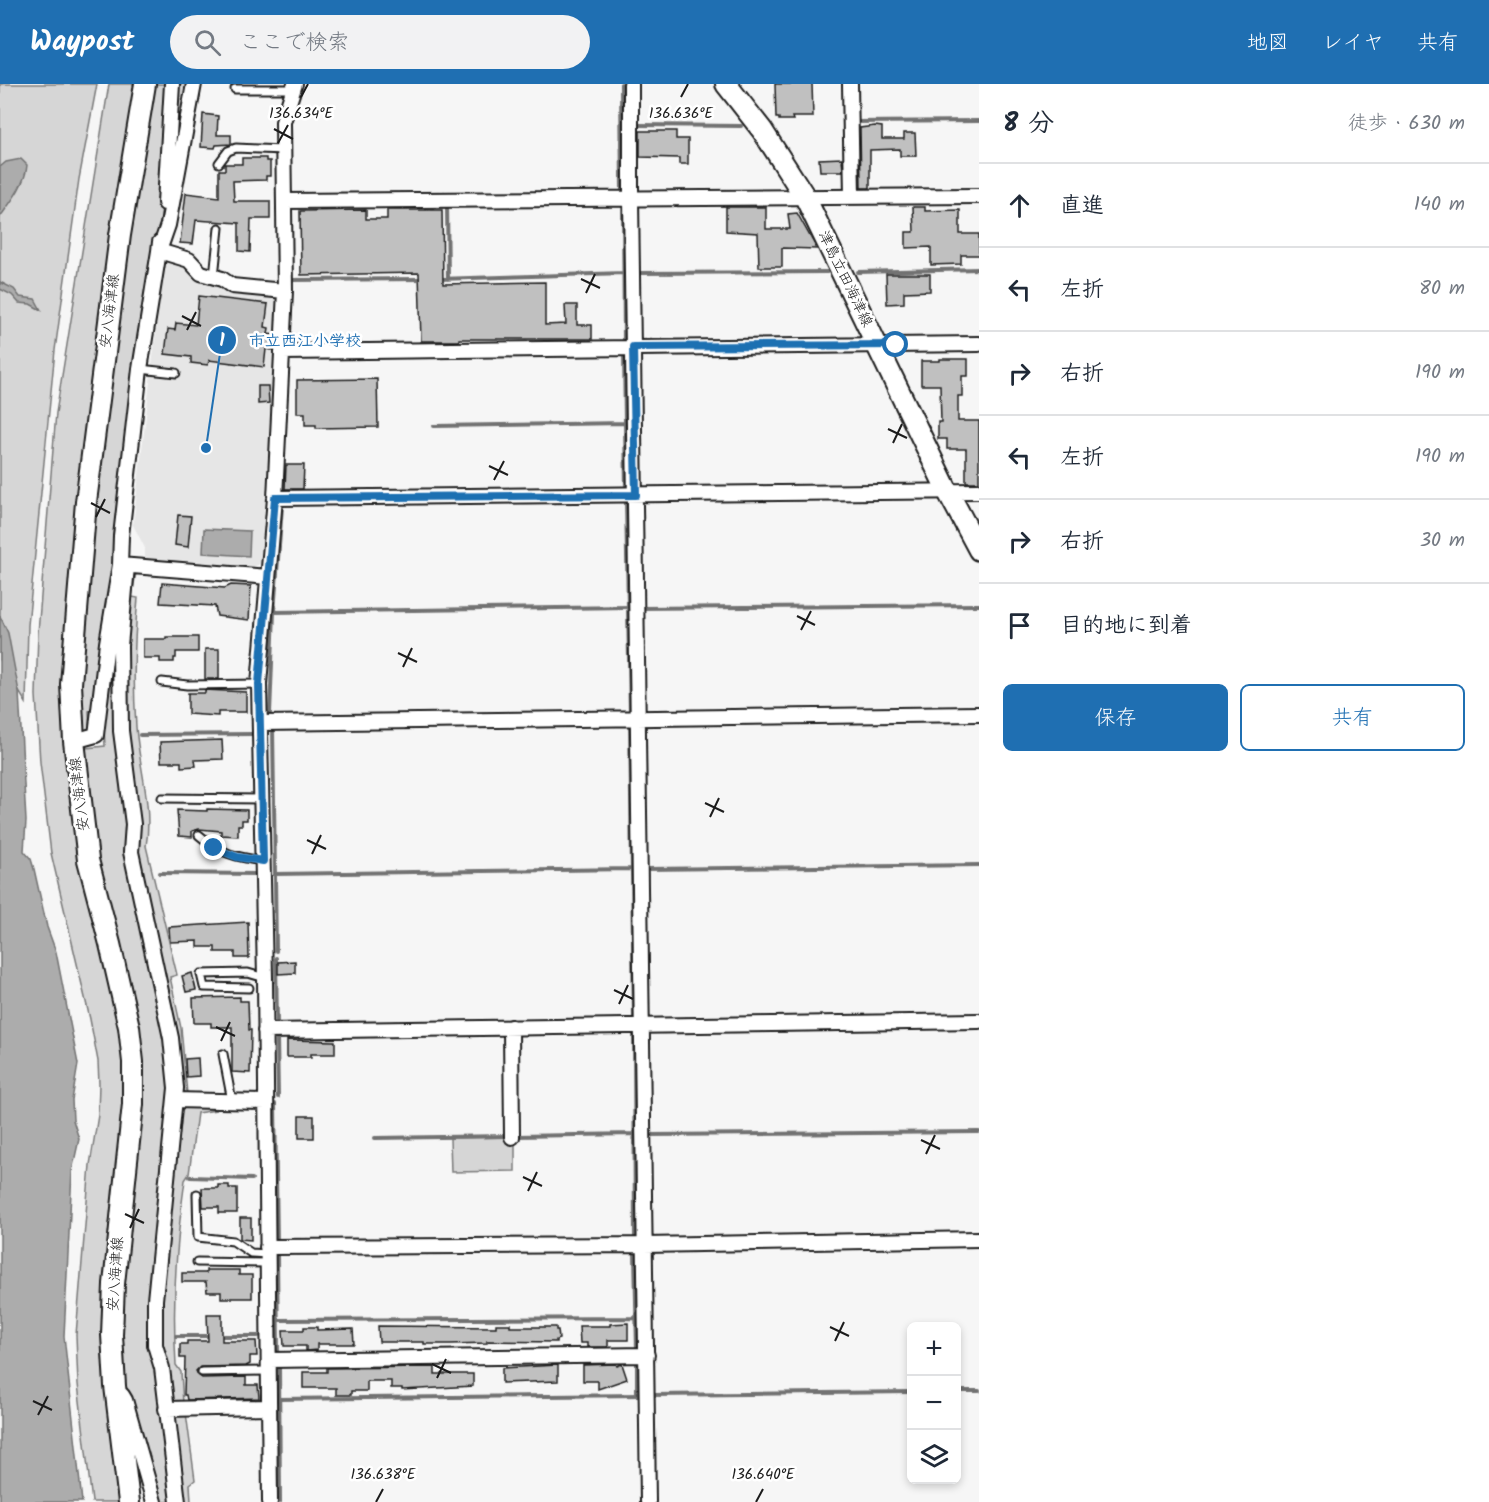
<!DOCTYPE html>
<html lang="ja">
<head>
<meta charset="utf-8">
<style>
	body { margin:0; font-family:Kalam,"Klee One",sans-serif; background:#f2f2f3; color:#1f2937 }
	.controls { position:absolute; right:18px; bottom:18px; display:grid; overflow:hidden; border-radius:9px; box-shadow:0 3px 9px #0003 }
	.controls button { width:54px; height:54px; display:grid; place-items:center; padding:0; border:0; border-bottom:2px solid #e0e1e3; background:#fff; color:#1f2937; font:30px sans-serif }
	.stop { position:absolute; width:18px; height:18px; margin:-14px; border:4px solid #1f6fb2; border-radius:50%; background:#fff }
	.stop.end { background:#1f6fb2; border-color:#fff; box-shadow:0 2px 6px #0008 }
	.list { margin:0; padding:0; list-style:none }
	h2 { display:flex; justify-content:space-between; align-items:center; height:78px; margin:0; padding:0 24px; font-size:26px }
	h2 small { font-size:20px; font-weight:400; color:#747a83 }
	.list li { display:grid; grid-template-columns:39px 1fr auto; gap:18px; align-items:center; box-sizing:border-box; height:84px; padding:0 24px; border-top:2px solid #e0e1e3 }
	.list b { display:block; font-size:22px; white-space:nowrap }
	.list em { font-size:20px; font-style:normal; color:#747a83 }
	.actions { display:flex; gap:12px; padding:18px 24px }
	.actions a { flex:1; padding:14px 0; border:2px solid #1f6fb2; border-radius:9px; text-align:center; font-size:21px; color:#1f6fb2 }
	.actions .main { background:#1f6fb2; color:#fff }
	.icon { flex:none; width:33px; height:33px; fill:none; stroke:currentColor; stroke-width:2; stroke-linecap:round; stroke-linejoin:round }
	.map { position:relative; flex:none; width:979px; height:1418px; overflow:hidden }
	header { display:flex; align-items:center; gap:36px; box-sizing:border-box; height:84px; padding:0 30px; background:#1f6fb2; color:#fff }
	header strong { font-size:28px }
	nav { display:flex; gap:33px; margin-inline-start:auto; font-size:21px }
	.search { width:420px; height:54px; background:#f2f2f3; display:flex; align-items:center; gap:15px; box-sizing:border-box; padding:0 21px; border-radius:33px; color:#747a83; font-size:22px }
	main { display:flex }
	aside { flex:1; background:#fff }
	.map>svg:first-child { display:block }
	.built { fill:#e6e6e6 }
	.green { fill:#d6d6d6; stroke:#797979; stroke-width:1.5 }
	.water { fill:#acacac; stroke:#727272; stroke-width:1.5 }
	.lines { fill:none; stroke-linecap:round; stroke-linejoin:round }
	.stream { stroke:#727272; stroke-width:4 }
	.building { fill:#c0c0c0; stroke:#1c1c1c; stroke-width:1.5 }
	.service-casing { stroke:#1c1c1c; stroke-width:11 }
	.minor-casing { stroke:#1c1c1c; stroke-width:18 }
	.secondary-casing { stroke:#1c1c1c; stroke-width:24 }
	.service { stroke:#fff; stroke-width:7 }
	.minor { stroke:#fff; stroke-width:14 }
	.secondary { stroke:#fff; stroke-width:20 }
	.route { stroke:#1f6fb2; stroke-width:8 }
	.ticks { fill:none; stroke:#1c1c1c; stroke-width:2 }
	.labels { text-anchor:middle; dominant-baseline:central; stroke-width:5; stroke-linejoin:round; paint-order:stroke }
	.street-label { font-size:15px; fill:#1c1c1c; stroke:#fff }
	.ticks-label { font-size:15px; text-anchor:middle; fill:#1c1c1c; stroke:#fff; stroke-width:5; stroke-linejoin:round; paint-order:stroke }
	.leader { fill:none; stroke:#1f6fb2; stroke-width:2 }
	.callout-dot { fill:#1f6fb2; stroke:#fff; stroke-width:2 }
	.mark-label { font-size:18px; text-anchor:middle; font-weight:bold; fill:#fff }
	.callout-label { font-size:16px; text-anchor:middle; font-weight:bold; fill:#1f6fb2; stroke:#fff; stroke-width:5; stroke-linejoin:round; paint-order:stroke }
</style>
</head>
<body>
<header>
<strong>Waypost</strong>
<div class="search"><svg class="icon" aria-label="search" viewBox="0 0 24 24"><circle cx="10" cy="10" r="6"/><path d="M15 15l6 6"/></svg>ここで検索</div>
<nav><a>地図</a><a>レイヤ</a><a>共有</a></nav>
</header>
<main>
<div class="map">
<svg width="979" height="1418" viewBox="0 0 979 1418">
	<rect width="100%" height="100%" fill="#f6f6f6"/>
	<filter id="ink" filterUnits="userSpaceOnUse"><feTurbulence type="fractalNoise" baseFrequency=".0167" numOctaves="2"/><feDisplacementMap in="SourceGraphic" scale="12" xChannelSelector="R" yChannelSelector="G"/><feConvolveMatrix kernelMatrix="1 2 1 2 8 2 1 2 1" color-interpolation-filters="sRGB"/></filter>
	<g filter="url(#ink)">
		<path class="built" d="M165,172L187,179L220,200L221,203L235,207L275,211L279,216L261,479L251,485L168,479L145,474V464L133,441Z"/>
		<path class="green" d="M0,0H97L79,95L55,266L28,541L26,619L0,576Z
			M109,0H136L109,159L86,340L66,536L63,605L110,902L121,956L125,998L106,1199L121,1418H92L78,1300L76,1251L90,1081L98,1031L99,1000L98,977L90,935L51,769L40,678L36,611L38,549L56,329Z
			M154,0H163L169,3L161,133L136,282L96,626L89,627L90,649L81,650L80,572L101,340L126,168Z
			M179,0H191L169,128Z
			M136,488L132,513L138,514C134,556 133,600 136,643C139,683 153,722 146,762L177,891L170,893L181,944L187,1010L182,1014L139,790L124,647V563L130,495Z
			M116,531L118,647L172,998L152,1215L174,1418H158L123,1292L120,1255L127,901L99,777L83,666L86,664L105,662L103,625Z
			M184,1021H220L216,1026L197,1029L189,1090L185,1096C176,1158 172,1219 176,1281L181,1288L183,1320L173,1321L159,1254L161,1215L179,1028Z
			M515,1053V1087L451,1088L450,1054Z
			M186,1329L195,1396L190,1400L191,1418H182L174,1330Z"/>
		<path class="water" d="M21,75L27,81C26,99 10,119 0,133V83L6,78Z
			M0,198L14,205L20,213L35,215L41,226L30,220L19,219L12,211L0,205Z
			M204,445L250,447L249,472L203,469Z
			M0,532L8,549L19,608L26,737L24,767L31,775L34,785L47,843L56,868L78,980L72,1016L73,1036L79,1055L72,1087L64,1252L82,1418H0Z"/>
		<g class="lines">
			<path class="stream" d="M621,0L622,109
				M855,38L979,37
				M637,41L741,42
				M623,119L624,259
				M447,121L448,195
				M858,188L979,185
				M639,189L827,188
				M439,195L624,189
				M292,196L423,195
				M624,269L626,407
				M434,342L625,339
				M626,418L630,630
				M642,524L979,521
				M274,528L632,523
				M270,629L274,528L282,422
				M630,639L634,935
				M273,643L276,867
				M140,651L253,650
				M646,785L979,781
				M160,789L255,790
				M275,790L632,785
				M276,874L277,942
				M634,947L635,1155
				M277,953L278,1013
				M275,1020L277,1160
				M649,1051L979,1048
				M517,1052L634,1050
				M375,1054L508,1052
				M190,1093L252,1095
				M635,1168L637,1267
				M277,1171L278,1271
				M278,1236L637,1234
				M176,1252H211
				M219,1252H258
				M637,1278V1311
				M279,1282L280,1418
				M956,1307H979
				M652,1311L912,1308
				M279,1315L641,1311"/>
		</g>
		<path class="building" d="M775,0H812L813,33H792L793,36H779V34H776Z
			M203,30L218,32L217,51H231V60L216,61L215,64L201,63Z
			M875,42L882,43V55H904V49H915L916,72H900V65L870,66V104H861L860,44Z
			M640,47H676V55H688V80H679V74L640,73Z
			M242,74H266V77H270V92H266V96L233,97L234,117H270V135H251L250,168L239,167V139L196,136L193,160L180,159L186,109L219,113V86H225V80H242Z
			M842,74L843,87H820L819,75Z
			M726,123H766V145H790L788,130L797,129L817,165L782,164V183H759L758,149L726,147Z
			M913,123H925V127L960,126V150H979V171H961V180L931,181V163L906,164V148H914Z
			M366,126V135H387V126H442L443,200L545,198V241L566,240L565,221H577V241H592V255H459V257H421L419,189L301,191L300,127Z
			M886,190H930V207L904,208V219L887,220Z
			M199,212L268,220L265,243L269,244L268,250L274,251V256L272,266L266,265L264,283L209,276L208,281L191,279V273L165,270L168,245L175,246L176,239L196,241Z
			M940,275H968V292H962V312H958V337H979V398H966V365H947V355H938V338H941L940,301H921V277H940Z
			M377,295L378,343L316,344V341H305V329H297V296Z
			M258,302H268L269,319L258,320Z
			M286,381H304L303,405H285Z
			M178,431L191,432L188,463L175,461Z
			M162,499L225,504L231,501L251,502L249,536L217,532L215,522L160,519Z
			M166,553H198V568H176V574H174V578H160V574H143V555H166Z
			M205,565H219V595H205Z
			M205,606L246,608V628H218V632L188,630V609H205Z
			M222,656L223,675L195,676L196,682L181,683V678H161L160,658Z
			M207,725L247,726V736H242V741H238V752L221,751V747L199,745L192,747V753L179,752L177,726L207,727Z
			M248,838L249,874H235V868H215V863H198V857L170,858L169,843Z
			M295,877V889L278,890V878Z
			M192,889L196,906L186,908L182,892Z
			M240,913V917H248L249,946H251L250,989L232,988V943H211V939H194L193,914Z
			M287,956L335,957V970H311V973H287Z
			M198,974L199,992L186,993L185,975Z
			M299,1032H314V1054H299Z
			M218,1101H229V1104H237V1129H219V1123H203L202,1104H218Z
			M240,1134H251V1156L240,1155Z
			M206,1186H239V1191H252V1214H221V1208H207L206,1198H182V1189H206Z
			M207,1230H222V1257H256L257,1272H250V1280L246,1282L200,1283L196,1287L198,1291L202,1294L246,1293V1301H258L259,1314L187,1316L186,1311H184L185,1274H180V1260H187V1257H208Z
			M628,1239V1256H608V1263H587V1259H580L579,1242H610V1240Z
			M496,1240H510V1243H556V1246H558L559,1255L556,1256V1258L487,1257V1259L450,1260H424V1258H379L378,1242L496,1243Z
			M304,1243H317V1246L353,1245L354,1260H317V1266L306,1267V1262H284L283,1246H304Z
			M616,1280L617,1282L622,1280L627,1295L598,1305V1297H583V1281Z
			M558,1281V1297L502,1299V1284Z
			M435,1283V1290H473V1302L402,1306V1304H391V1297H367V1307H351V1311H336V1304H303V1288H327V1284Z"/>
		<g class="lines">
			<g class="service-casing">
				<path id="service" d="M235,5H293
					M219,79L228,67L236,64L283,66
					M214,193L219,144
					M140,285L176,289
					M162,598L187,601L259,600
					M162,714L261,715
					M199,751C221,770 235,773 263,777
					M249,904L204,903L201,890L248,889L265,894
					M223,970L232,1017
					M197,1110L198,1153L233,1157L251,1169L268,1170
					M197,1178L268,1179
					M202,1288L269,1287"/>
			</g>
			<g class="minor-casing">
				<path id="minor" d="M631,0V114L648,1418
					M850,0L852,112
					M284,117L979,112
					M165,119L172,0
					M160,158L159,167L189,176L201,189L222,195L232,202L285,207
					M282,268L979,260
					M275,414L979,407
					M120,481L268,493
					M127,482L120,562L121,647L133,740L131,768L171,954L176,1004L155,1216V1261L162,1284L178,1418
					M260,639L979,630
					M74,657L96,651L107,559L120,481L121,452L140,285L159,167L168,141L194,0
					M511,943L512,1053
					M265,947L979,937
					M175,1016L265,1018
					M267,1163L645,1161L979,1155
					M269,1276L647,1271
					M122,1311L125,1316L154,1418
					M166,1325L269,1323
					M270,1418L265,894L259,600L275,414L285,207L283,38L295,0"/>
			</g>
			<g class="secondary-casing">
				<path id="secondary" d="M726,0L762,46L805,113L948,408L979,466
					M129,1418L115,1302L112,1251L114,1200L133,1020V978L129,943L110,860L88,776L74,657L71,600L86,418L120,151L145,0"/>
			</g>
			<use href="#service" class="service"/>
			<use href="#minor" class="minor"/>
			<use href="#secondary" class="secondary"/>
		</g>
	</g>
	<g class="lines" filter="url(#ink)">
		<path class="route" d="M214,764L237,773L263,777L259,600L275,414L636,411L633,263L896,261"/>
	</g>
	<path class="ticks" d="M301,13L308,0M681,13L688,0M274,45L293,55M278,59L288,41M581,195L600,204M586,209L595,190M182,232L201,242M187,246L196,228M888,345L907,354M893,359L902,340M489,382L508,391M494,396L504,377M91,419L110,429M96,433L105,415M797,532L815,541M801,546L811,527M398,569L417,578M403,583L412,564M705,719L724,728M710,733L719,714M307,756L326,765M312,770L321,751M614,906L633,915M619,920L628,901M216,943L235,952M221,957L230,938M921,1056L940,1065M926,1070L935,1051M523,1093L542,1102M528,1107L537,1088M125,1130L144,1139M130,1144L139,1125M830,1243L849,1252M835,1257L844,1238M432,1280L451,1289M437,1294L446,1275M33,1317L52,1326M38,1331L48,1312M376,1418L383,1405M756,1418L763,1405"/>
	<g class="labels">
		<g class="street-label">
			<text transform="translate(845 195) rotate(64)">津島立田海津線</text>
			<text transform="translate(110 227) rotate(-83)">安八海津線</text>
			<text transform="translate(80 710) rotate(-97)">安八海津線</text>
			<text transform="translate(116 1190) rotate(-86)">安八海津線</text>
		</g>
	</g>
	<g class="ticks-label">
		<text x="301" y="34">136.634°E</text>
		<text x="681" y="34">136.636°E</text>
		<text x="383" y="1395">136.638°E</text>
		<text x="763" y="1395">136.640°E</text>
	</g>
	<path class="leader" d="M206 364L222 256"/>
	<g class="callout-dot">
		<circle cx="206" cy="364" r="6"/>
		<circle cx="222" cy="256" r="15"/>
	</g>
	<g class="mark-label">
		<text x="222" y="262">1</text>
	</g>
	<g class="callout-label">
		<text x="305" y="262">市立西江小学校</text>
	</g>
</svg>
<div class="controls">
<button>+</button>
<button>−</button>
<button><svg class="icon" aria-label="layers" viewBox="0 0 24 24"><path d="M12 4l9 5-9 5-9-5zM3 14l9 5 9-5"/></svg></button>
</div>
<div class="stop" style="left:896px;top:261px"></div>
<div class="stop end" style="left:214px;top:764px"></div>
</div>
<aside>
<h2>8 分<small>徒歩 · 630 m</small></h2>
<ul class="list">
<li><svg class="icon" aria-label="ahead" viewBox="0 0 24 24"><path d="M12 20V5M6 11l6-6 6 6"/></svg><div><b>直進</b></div><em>140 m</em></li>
<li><svg class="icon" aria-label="left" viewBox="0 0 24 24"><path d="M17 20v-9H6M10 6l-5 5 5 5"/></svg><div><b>左折</b></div><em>80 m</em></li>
<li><svg class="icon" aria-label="right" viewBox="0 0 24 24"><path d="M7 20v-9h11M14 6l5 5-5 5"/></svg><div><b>右折</b></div><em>190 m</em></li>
<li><svg class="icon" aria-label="left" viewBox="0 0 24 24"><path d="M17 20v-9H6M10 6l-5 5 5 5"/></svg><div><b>左折</b></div><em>190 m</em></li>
<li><svg class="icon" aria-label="right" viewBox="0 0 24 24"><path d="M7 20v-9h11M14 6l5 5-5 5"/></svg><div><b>右折</b></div><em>30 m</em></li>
<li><svg class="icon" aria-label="arrive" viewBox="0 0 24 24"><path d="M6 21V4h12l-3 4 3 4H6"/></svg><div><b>目的地に到着</b></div></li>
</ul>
<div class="actions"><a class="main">保存</a><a>共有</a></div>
</aside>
</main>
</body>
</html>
